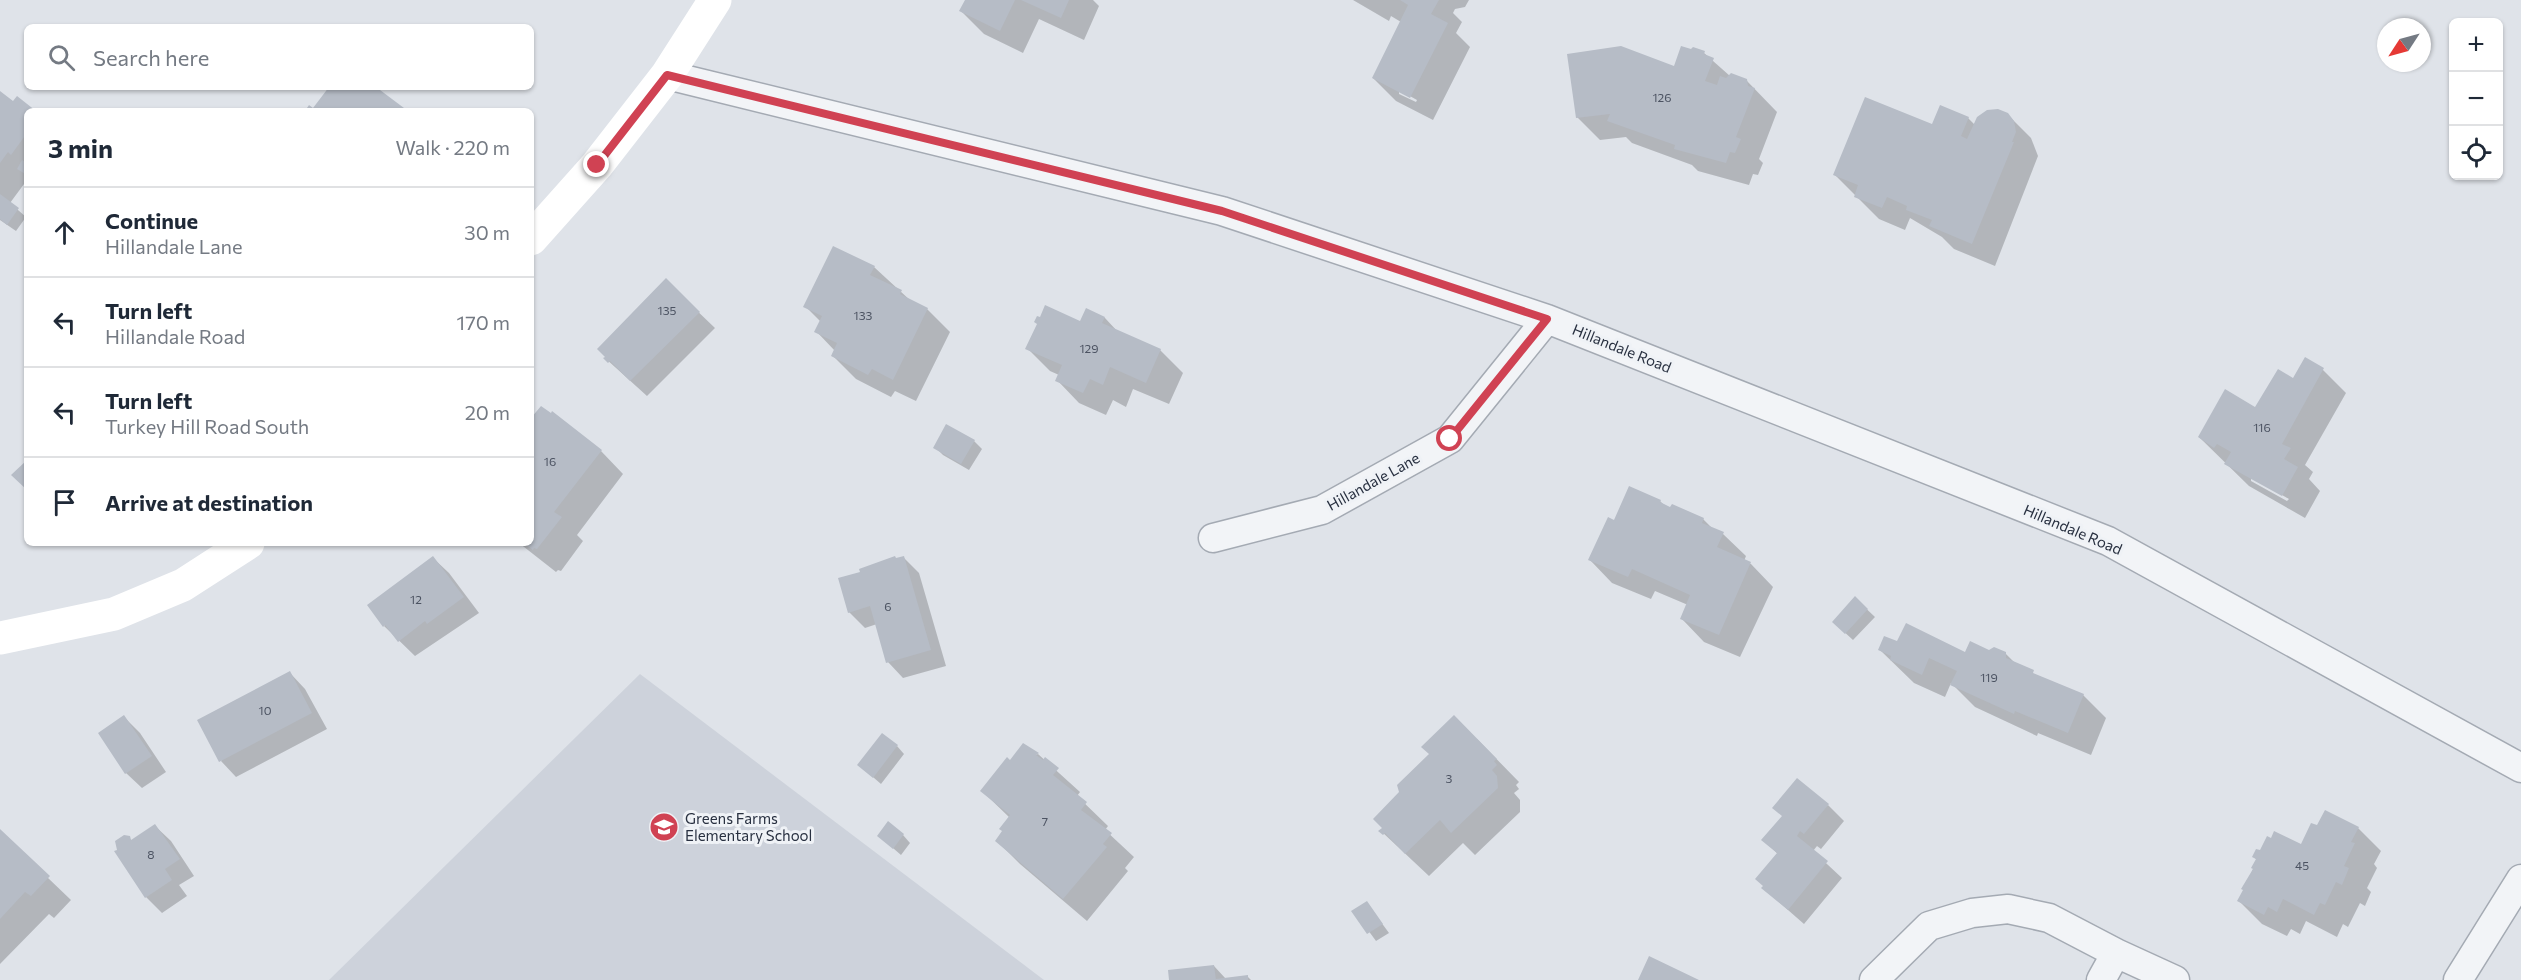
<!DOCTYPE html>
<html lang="en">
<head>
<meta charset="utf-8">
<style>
	body { margin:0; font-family:Commissioner,sans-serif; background:#f2f2f3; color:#1f2937 }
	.controls { position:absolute; right:18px; top:18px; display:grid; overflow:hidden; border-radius:9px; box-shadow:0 2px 4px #0004 }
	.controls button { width:54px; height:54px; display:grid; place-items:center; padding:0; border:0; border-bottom:2px solid #e0e1e3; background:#fff; color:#1f2937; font:30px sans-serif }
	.compass { position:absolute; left:2377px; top:18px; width:54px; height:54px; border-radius:50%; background:#fff; box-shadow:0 2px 4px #0004; rotate:234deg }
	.stop { position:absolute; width:18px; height:18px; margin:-14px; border:4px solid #d04253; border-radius:50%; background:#fff }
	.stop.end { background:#d04253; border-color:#fff; box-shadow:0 2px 6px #0008 }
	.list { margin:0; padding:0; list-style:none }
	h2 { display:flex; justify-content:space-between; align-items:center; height:78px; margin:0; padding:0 24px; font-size:26px }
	h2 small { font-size:20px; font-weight:400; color:#747a83 }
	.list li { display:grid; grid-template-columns:39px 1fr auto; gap:18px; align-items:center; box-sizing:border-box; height:90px; padding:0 24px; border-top:2px solid #e0e1e3 }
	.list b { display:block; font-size:22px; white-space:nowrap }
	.list p { margin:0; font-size:20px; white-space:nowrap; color:#747a83 }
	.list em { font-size:20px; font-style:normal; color:#747a83 }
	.icon { flex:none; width:33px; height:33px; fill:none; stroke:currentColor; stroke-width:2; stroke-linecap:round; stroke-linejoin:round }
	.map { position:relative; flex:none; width:2521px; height:980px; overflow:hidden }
	.search { position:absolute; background:#fff; box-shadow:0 2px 4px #0004; left:24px; top:24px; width:510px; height:66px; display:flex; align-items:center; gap:15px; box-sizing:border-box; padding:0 21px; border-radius:9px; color:#747a83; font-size:22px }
	.panel { position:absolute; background:#fff; box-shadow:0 2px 4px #0004; left:24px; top:108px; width:510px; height:438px; border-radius:9px }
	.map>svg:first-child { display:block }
	.built { fill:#cdd2db }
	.shadow { fill:#0003; fill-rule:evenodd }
	.building { fill:#b6bcc6 }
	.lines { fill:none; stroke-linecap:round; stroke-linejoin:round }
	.street-casing { stroke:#a4aab3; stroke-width:31 }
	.street { stroke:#f2f4f7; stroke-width:28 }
	.secondary { stroke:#fff; stroke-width:33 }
	.route { stroke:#d04253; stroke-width:8 }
	.labels { text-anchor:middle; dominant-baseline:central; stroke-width:6; stroke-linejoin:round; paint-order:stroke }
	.number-label { font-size:12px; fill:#4c5362 }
	.street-label { font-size:15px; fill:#283040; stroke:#eff2f6 }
	.poi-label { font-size:15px; fill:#283040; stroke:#eff2f6; text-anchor:start }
</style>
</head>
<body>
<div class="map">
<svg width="2521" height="980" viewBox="0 0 2521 980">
	<rect width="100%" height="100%" fill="#dfe3e9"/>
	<path class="built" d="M640,674L1044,980H329Z"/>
	<path class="shadow" d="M966,0H1093L1099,6L1084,40L1039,19L1023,53L984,34L961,11Z
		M1353,0H1469L1465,7L1455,9L1453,13L1462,22L1456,33L1470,47L1433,120L1396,101L1373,78L1401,22L1391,16L1389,21ZM1399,90L1417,100L1416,102L1399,94Z
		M1704,53L1730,76L1746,80L1777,112L1759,159L1763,163L1758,175L1753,174L1749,185L1698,171L1692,165L1632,143L1626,137L1600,140L1577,117Z
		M0,93L13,103L34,111H27V180L10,203L26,217L16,231L0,220Z
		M2007,114L2031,138L2038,156L1995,266L1954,249L1942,237L1910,218L1905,230L1879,219L1834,174L1933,126L1968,118L1975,125Z
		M874,267L912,302L927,309L950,332L916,401L895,391L891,397L856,379L833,356L835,351L816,331L821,322L805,306Z
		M666,281L715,328L647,396L605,358Z
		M1087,310L1105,318L1118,332L1160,350L1183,373L1169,404L1133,389L1126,407L1113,400L1106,415L1079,403L1057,380L1059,375L1050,371L1027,348L1081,323Z
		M2305,359L2323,370L2346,393L2305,465L2313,472L2309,479L2320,491L2305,518L2249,486L2199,437L2256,409L2294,380ZM2251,477L2289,499L2287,501L2251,481Z
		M531,421L601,451L623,474L577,535L583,541L561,571L558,570L556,572L519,543H531Z
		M974,441L982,449L969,470L943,455L935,447Z
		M1660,501L1666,507L1703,519L1714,530L1723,534L1746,556L1744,561L1751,564L1773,587L1740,657L1704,642L1682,619L1688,605L1655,591L1651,599L1612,583L1590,560L1615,522Z
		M903,557L919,573L946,666L903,678L888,662L877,624L865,628L849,612Z
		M433,558L449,573L479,613L415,656L384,626Z
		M1855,598L1875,617L1853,640L1841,629Z
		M1898,643L1966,654L2005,653L2016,664L2037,676L2083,695L2106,718L2091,755L2038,733L2037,736L1975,707L1951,683L1945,697L1914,683L1880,650Z
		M290,673L305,689L327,729L236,777L221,761Z
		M124,717L140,733L166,772L142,788L126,773Z
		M1477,739L1519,782L1516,785L1519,789L1514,793L1520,800V812L1475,855L1463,843L1429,876L1381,831Z
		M897,746L904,754L881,784L859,765Z
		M1038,754L1080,792L1077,796L1108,826L1105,830L1134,857L1125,868L1128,871L1087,921L1020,864L997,841L1010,818L982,791L1010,762Z
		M1828,805L1844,821L1821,849L1817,846L1813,851L1842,878L1804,924L1763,888L1778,854L1763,840Z
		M155,826L171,841L194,876L179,885L187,896L162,913L146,897L129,838L132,841Z
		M2317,827L2358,828L2381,851L2374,864L2377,868L2367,888L2371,892L2365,906L2360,903L2348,927L2343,924L2337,937L2306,921L2300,934L2291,929L2287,936L2262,924L2239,901L2257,860L2254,857L2301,846Z
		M0,832L71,900L54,918L49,914L0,964Z
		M903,835L910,843L901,855L879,836Z
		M1367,903L1389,933L1376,941L1354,911Z
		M1214,966L1226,979L1247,976L1251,980H1171Z"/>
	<path class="building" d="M965,0H1015L1000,31L959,11Z
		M1021,0H1069L1061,18Z
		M1400,0H1439L1431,14L1448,23L1410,98L1372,78L1408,5Z
		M1621,46L1674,66L1681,46L1691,49L1693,47L1705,51L1704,54L1714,58L1705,81L1717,85L1720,76L1726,78L1731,73L1747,79L1748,86L1755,88L1736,137L1741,139L1735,153L1730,152L1726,163L1674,149L1675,145L1607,121L1610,114L1576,118L1567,54Z
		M329,87H376L408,111H305L309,105L313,108Z
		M0,91L13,101L17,96L36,111H27V133L11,155L8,152L0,163Z
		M1865,97L1932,124L1940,105L1969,117L1961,136L1967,139L1977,117L1987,110L1998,109L2008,113L2014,121L2016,132L2012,142H2014L1972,244L1929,226L1932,220L1906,210L1907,206L1887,197L1882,208L1854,197L1858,185L1833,175Z
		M22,160L27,163V175L17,169Z
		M0,194L19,208L7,225L0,219Z
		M833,246L875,266L870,275L902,290L900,294L928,308L893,380L872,369L868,375L831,356L837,343L814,332L822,316L803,307Z
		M666,278L700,312L630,381L610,361L608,363L603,358L605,357L597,349Z
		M1045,305L1080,321L1086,308L1105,317L1102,323L1161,349L1146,383L1110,367L1103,385L1090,379L1083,393L1055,381L1062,365L1025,349L1037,324L1034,322L1037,316L1040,317Z
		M2305,357L2324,368L2282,444L2291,448L2284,459L2298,467L2282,496L2224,464L2231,452L2217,444L2214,448L2198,437L2225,389L2255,407L2278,369L2293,378Z
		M541,406L551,413L552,411L602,450L554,512L562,517L537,549L534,548L533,550L524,543H531V418Z
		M946,424L975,440L961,464L933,448Z
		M27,460V490L11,475Z
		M1629,486L1661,500L1660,502L1670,507L1672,504L1704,518L1702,523L1724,532L1717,547L1751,562L1719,635L1680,619L1690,595L1632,569L1628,577L1588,560L1608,517L1614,520Z
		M433,556L464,597L427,624L425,621L398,642L385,625L383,627L367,605Z
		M895,556L896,558L904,556L931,650L886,663L870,606L848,613L838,578L860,572L859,569Z
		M1855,596L1868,609L1845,634L1832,622Z
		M1906,623L1965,652L1970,641L1989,650L1994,647L2006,652V658L2034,670L2033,673L2084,694L2068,733L2015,711L2014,714L1950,685L1957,671L1929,658L1922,675L1890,660L1891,656L1878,650L1884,636L1897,641Z
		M290,671L312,713L219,762L197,720Z
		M124,715L152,756L125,774L98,733Z
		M1454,715L1497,759L1494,761L1497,765L1492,770L1497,776L1498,788L1451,833L1440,820L1405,854L1385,833L1383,835L1378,831L1382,828L1373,819L1399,792L1397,785L1429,754L1421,747Z
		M882,733L898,745L873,778L857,765Z
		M1023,743L1039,753L1036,755L1043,760L1045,757L1059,768L1053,775L1087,802L1081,810L1112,833L1103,844L1107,847L1063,899L995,841L1002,831L999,829L1010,815L980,791L1007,757L1010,760Z
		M1797,778L1829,804L1804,834L1800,831L1797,836L1828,861L1788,910L1761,888L1763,886L1755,879L1777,853L1761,840L1782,816L1772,808Z
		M2325,810L2359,827L2351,842L2355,843L2344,866L2349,868L2342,885L2336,882L2325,905L2320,903L2314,915L2283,899L2277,912L2268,907L2264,915L2237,901L2243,890L2241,889L2253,869L2251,868L2256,859L2252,857L2256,849L2260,850L2267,836L2271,838L2274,831L2301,844L2311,823L2317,825Z
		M888,821L904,834L893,849L877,836Z
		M155,824L180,859L165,869L172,880L145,898L114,851L117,850L115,841L124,835L130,836L131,840Z
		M0,829L50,876L31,896L25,892L0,919Z
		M1367,901L1383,924L1367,934L1351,911Z
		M1649,956L1699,980H1638Z
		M1214,965L1216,980H1169L1168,970Z
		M1248,975V980H1216V979Z"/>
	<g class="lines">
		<g class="street-casing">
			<path id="street" d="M667,75L1222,211L1547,319L2108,541L2521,768
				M1213,538L1322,510L1450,439L1547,319
				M2116,953L2175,980
				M1874,980L1929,926L1972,913L2008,909L2049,918L2116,953L2101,980
				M2458,980L2521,879"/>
		</g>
		<use href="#street" class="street"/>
		<path class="secondary" d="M531,239L597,165L667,75L715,0
			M0,638L114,614L183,585L248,543"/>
	</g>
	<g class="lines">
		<path class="route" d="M597,165L667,75L1222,211L1547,319L1450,439"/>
	</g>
	<defs>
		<g id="school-disc" transform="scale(1.5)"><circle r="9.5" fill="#d04253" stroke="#eff2f6"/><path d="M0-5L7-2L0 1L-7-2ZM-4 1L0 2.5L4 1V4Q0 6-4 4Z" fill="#fff"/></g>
	</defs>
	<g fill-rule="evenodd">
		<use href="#school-disc" x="664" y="827"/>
	</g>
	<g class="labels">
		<g class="number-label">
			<text x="1662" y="97">126</text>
			<text x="667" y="310">135</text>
			<text x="863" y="315">133</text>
			<text x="1089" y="348">129</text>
			<text x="2262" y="427">116</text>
			<text x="550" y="461">16</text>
			<text x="416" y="599">12</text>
			<text x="888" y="606">6</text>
			<text x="1989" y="677">119</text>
			<text x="265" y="710">10</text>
			<text x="1449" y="778">3</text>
			<text x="1045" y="821">7</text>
			<text x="151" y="854">8</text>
			<text x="2302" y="865">45</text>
		</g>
		<g class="street-label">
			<text transform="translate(1622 348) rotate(22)">Hillandale Road</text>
			<text transform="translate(1373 481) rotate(-29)">Hillandale Lane</text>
			<text transform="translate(2073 529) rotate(23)">Hillandale Road</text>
		</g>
		<g class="poi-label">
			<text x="685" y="818">Greens Farms<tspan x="685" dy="17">Elementary School</tspan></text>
		</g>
	</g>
</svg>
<div class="controls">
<button>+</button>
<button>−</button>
<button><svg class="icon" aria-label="locate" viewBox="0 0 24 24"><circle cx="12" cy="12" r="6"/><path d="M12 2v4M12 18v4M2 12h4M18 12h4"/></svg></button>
</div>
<svg class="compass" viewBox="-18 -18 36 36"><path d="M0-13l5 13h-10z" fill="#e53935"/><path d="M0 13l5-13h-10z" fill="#747a83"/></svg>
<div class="stop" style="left:1450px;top:439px"></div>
<div class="stop end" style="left:597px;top:165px"></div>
<div class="search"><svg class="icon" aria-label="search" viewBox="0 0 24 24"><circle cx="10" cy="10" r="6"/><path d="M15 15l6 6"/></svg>Search here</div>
<section class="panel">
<h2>3 min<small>Walk · 220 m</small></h2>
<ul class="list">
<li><svg class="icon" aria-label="ahead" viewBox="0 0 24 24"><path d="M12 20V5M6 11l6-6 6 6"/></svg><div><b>Continue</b><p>Hillandale Lane</p></div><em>30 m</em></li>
<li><svg class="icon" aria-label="left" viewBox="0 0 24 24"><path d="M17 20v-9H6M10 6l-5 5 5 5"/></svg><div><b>Turn left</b><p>Hillandale Road</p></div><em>170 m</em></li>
<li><svg class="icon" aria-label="left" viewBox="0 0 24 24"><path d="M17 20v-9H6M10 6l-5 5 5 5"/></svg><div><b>Turn left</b><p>Turkey Hill Road South</p></div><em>20 m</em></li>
<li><svg class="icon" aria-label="arrive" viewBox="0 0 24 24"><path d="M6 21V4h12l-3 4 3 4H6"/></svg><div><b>Arrive at destination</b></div></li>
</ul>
</section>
</div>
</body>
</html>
